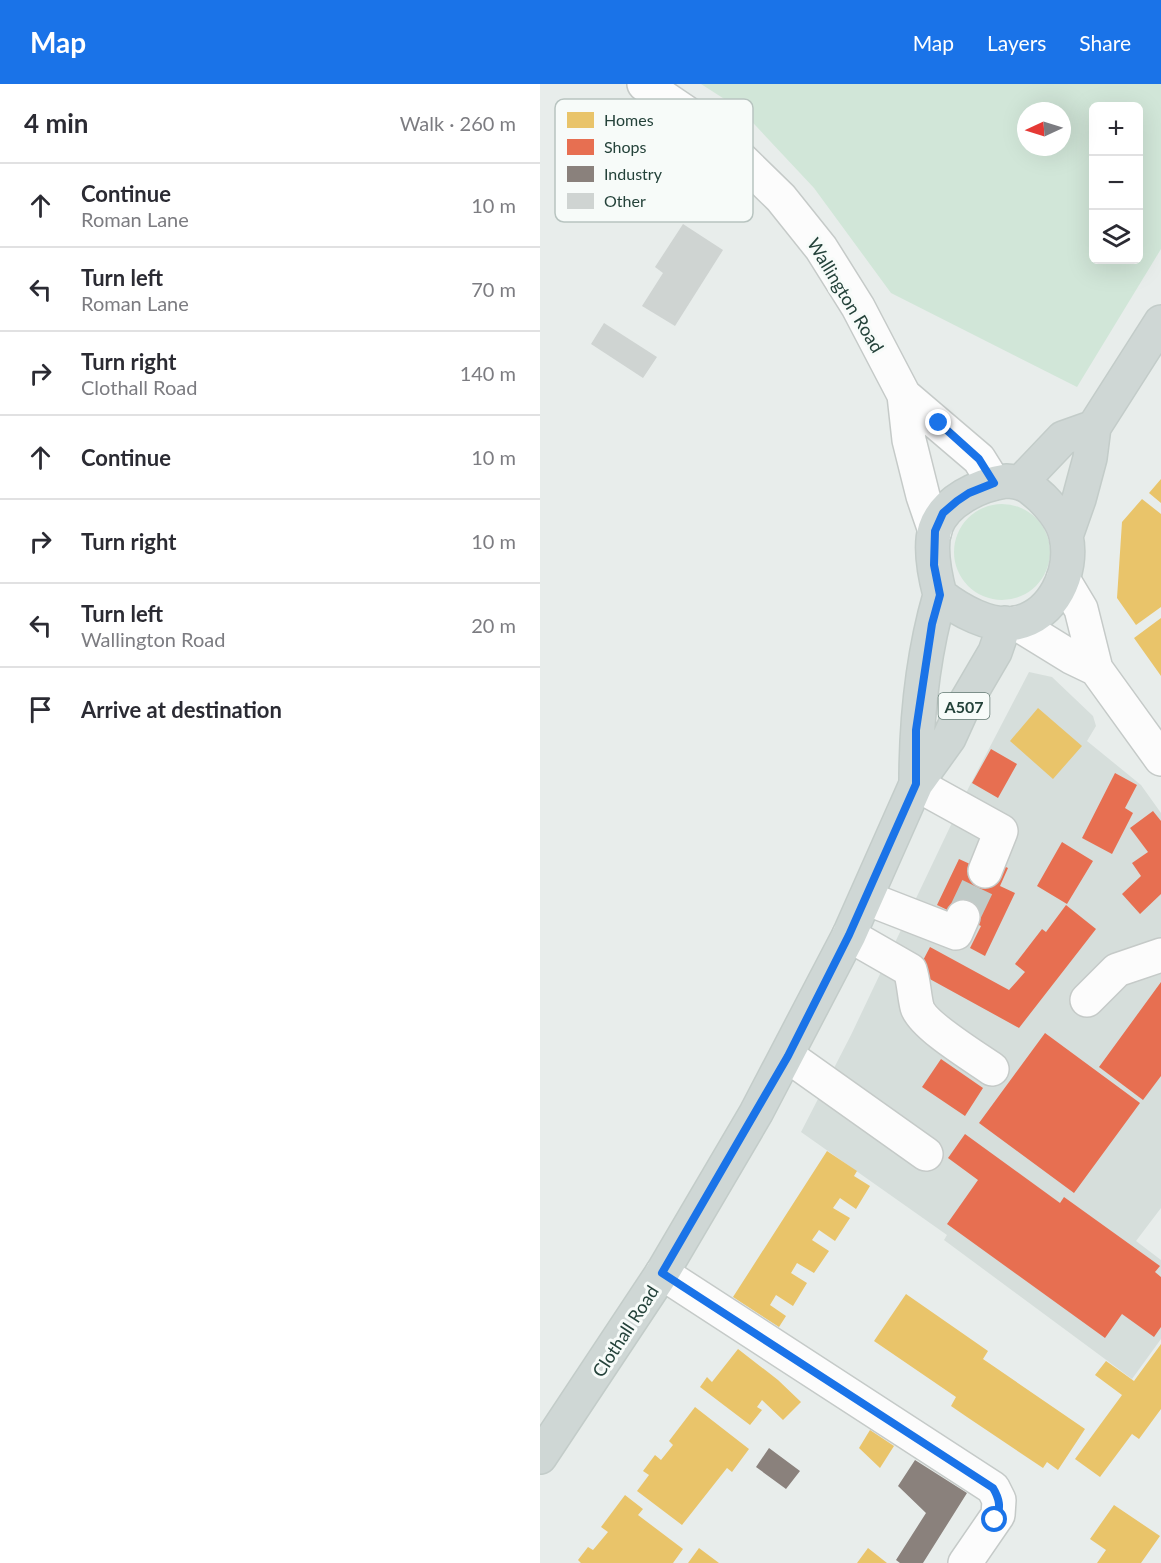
<!DOCTYPE html>
<html lang="en">
<head>
<meta charset="utf-8">
<style>
	body { margin:0; font-family:Lato,sans-serif; background:#f7f7f7; color:#2b2b33 }
	.controls { position:absolute; right:18px; top:18px; display:grid; overflow:hidden; border-radius:9px; box-shadow:0 6px 24px #0002 }
	.controls button { width:54px; height:54px; display:grid; place-items:center; padding:0; border:0; border-bottom:2px solid #e1e1e2; background:#fff; color:#2b2b33; font:30px sans-serif }
	.compass { position:absolute; left:477px; top:18px; width:54px; height:54px; border-radius:50%; background:#fff; box-shadow:0 6px 24px #0002; rotate:266deg }
	.stop { position:absolute; width:18px; height:18px; margin:-14px; border:4px solid #1a73e8; border-radius:50%; background:#fff }
	.stop.end { background:#1a73e8; border-color:#fff; box-shadow:0 2px 6px #0008 }
	.list { margin:0; padding:0; list-style:none }
	h2 { display:flex; justify-content:space-between; align-items:center; height:78px; margin:0; padding:0 24px; font-size:26px }
	h2 small { font-size:20px; font-weight:400; color:#7c7c81 }
	.list li { display:grid; grid-template-columns:39px 1fr auto; gap:18px; align-items:center; box-sizing:border-box; height:84px; padding:0 24px; border-top:2px solid #e1e1e2 }
	.list b { display:block; font-size:22px; white-space:nowrap }
	.list p { margin:0; font-size:20px; white-space:nowrap; color:#7c7c81 }
	.list em { font-size:20px; font-style:normal; color:#7c7c81 }
	.icon { flex:none; width:33px; height:33px; fill:none; stroke:currentColor; stroke-width:2; stroke-linecap:round; stroke-linejoin:round }
	.map { position:relative; flex:none; width:621px; height:1479px; overflow:hidden }
	header { display:flex; align-items:center; gap:36px; box-sizing:border-box; height:84px; padding:0 30px; background:#1a73e8; color:#fff }
	header strong { font-size:28px }
	nav { display:flex; gap:33px; margin-inline-start:auto; font-size:21px }
	main { display:flex }
	aside { flex:1; background:#fff }
	.map>svg:first-child { display:block }
	.built { fill:#d6dedb }
	.green { fill:#d1e6d8; fill-rule:evenodd }
	.homes { fill:#e9c46a }
	.shops { fill:#e76f51 }
	.industry { fill:#8a817c }
	.building { fill:#cfd4d2 }
	.lines { fill:none; stroke-linecap:round; stroke-linejoin:round }
	.minor-tunnel { stroke:#c1cbc8; stroke-width:33; stroke-dasharray:33 16; stroke-linecap:butt }
	.minor-casing { stroke:#c5cac8; stroke-width:36 }
	.major-casing { stroke:#c3ccc9; stroke-width:36 }
	.minor { stroke:#fcfcfc; stroke-width:33 }
	.major { stroke:#cfd7d5; stroke-width:33 }
	.route { stroke:#1a73e8; stroke-width:8 }
	.labels { text-anchor:middle; dominant-baseline:central; stroke-width:6; stroke-linejoin:round; paint-order:stroke }
	.shield { fill:#f7fbf9; stroke:#637a73; stroke-width:1.5 }
	.shield-label { font-size:16px; font-weight:bold; fill:#24423a }
	.street-label { font-size:18px; fill:#24423a; stroke:#f7fbf9 }
	.key { fill:#f7fbf9; stroke:#b8c4c0; stroke-width:1.5 }
	.key-label { font-size:16px; fill:#24423a }
</style>
</head>
<body>
<header>
<strong>Map</strong>
<nav><a>Map</a><a>Layers</a><a>Share</a></nav>
</header>
<main>
<aside>
<h2>4 min<small>Walk · 260 m</small></h2>
<ul class="list">
<li><svg class="icon" aria-label="ahead" viewBox="0 0 24 24"><path d="M12 20V5M6 11l6-6 6 6"/></svg><div><b>Continue</b><p>Roman Lane</p></div><em>10 m</em></li>
<li><svg class="icon" aria-label="left" viewBox="0 0 24 24"><path d="M17 20v-9H6M10 6l-5 5 5 5"/></svg><div><b>Turn left</b><p>Roman Lane</p></div><em>70 m</em></li>
<li><svg class="icon" aria-label="right" viewBox="0 0 24 24"><path d="M7 20v-9h11M14 6l5 5-5 5"/></svg><div><b>Turn right</b><p>Clothall Road</p></div><em>140 m</em></li>
<li><svg class="icon" aria-label="ahead" viewBox="0 0 24 24"><path d="M12 20V5M6 11l6-6 6 6"/></svg><div><b>Continue</b></div><em>10 m</em></li>
<li><svg class="icon" aria-label="right" viewBox="0 0 24 24"><path d="M7 20v-9h11M14 6l5 5-5 5"/></svg><div><b>Turn right</b></div><em>10 m</em></li>
<li><svg class="icon" aria-label="left" viewBox="0 0 24 24"><path d="M17 20v-9H6M10 6l-5 5 5 5"/></svg><div><b>Turn left</b><p>Wallington Road</p></div><em>20 m</em></li>
<li><svg class="icon" aria-label="arrive" viewBox="0 0 24 24"><path d="M6 21V4h12l-3 4 3 4H6"/></svg><div><b>Arrive at destination</b></div></li>
</ul>
</aside>
<div class="map">
<svg width="621" height="1479" viewBox="0 0 621 1479">
	<rect width="100%" height="100%" fill="#e8edeb"/>
	<path class="built" d="M489,588L512,593L553,632L556,642L547,657L601,701L621,729V1124L596,1157L621,1176V1255L592,1295L404,1156L407,1151L261,1048L311,951L429,703Z"/>
	<path class="green" d="M161,0H621V165L537,303L351,209L274,104L200,25ZM554,22H598V176H554ZM486,27H522V63H486Z
		M414 468a48 48 0 1 1 96 0a48 48 0 1 1-96 0Z"/>
	<path class="homes" d="M621,395V419L609,409Z
		M602,415L621,430V523L596,541L577,514L582,438Z
		M621,534V592L594,554Z
		M498,624L542,662L513,695L470,657Z
		M287,1067L317,1087L314,1092L330,1102L316,1125L300,1114L293,1124L310,1134L295,1157L279,1146L272,1156L289,1167L274,1189L257,1179L251,1189L267,1199L253,1222L236,1211L230,1221L246,1232L239,1243L193,1213Z
		M366,1210L448,1267L443,1275L545,1345L518,1386L507,1378L503,1384L427,1333L411,1322L416,1313L334,1257Z
		M621,1260V1325L599,1355L592,1350L560,1393L535,1375L582,1311L555,1291L566,1277L594,1297Z
		M198,1265L238,1296L261,1318L243,1336L222,1316L217,1323L222,1326L210,1341L160,1303L167,1293L172,1298Z
		M155,1323L209,1365L192,1388L187,1384L142,1441L97,1407L109,1391L103,1387L115,1371L121,1376L133,1361L129,1357Z
		M330,1346L354,1362L340,1384L319,1364Z
		M85,1411L103,1425L98,1431L143,1465L133,1479H41L38,1476L48,1463L53,1466L68,1448L61,1443Z
		M574,1421L620,1452L601,1479H557L566,1466L550,1455Z
		M159,1464L179,1479H148Z
		M328,1464L347,1479H317Z"/>
	<path class="shops" d="M451,665L477,680L458,714L432,699Z
		M575,689L597,701L585,724L593,729L572,770L542,754Z
		M613,727L621,737V810L600,830L582,810L601,792L592,779L608,768L590,744Z
		M522,758L553,777L527,820L497,802Z
		M419,775L452,790L457,779L468,784L460,802L475,809L445,872L430,864L441,842L397,821Z
		M526,821L556,845L479,944L377,888L390,863L469,906L485,888L475,880L502,845L506,848Z
		M621,898V992L603,1016L559,983Z
		M505,949L600,1019L534,1109L439,1039Z
		M401,975L443,1004L425,1032L382,1003Z
		M425,1050L520,1119L524,1113L620,1182L615,1188L621,1193V1243L614,1253L582,1230L565,1254L407,1140L438,1096L408,1074Z"/>
	<path class="industry" d="M229,1364L260,1387L246,1405L216,1383Z
		M375,1376L427,1409L383,1479H360L356,1476L386,1429L358,1402Z"/>
	<path class="building" d="M143,140L183,166L135,242L102,222L123,189L115,183Z
		M64,239L117,273L103,294L51,260Z"/>
	<g class="lines">
		<path class="minor-tunnel" d="M423,833L445,787"/>
		<g class="minor-casing">
			<path id="minor" d="M104,0L157,36L200,74L241,114L281,164L318,223L364,311L369,356L383,412L395,447
				M364,311L439,375L454,399
				M523,495L541,525L556,585L621,675
				M476,539L531,573L556,585
				M376,700L461,747L445,787
				M326,814L416,849L423,833
				M309,851L370,886C374,898 374,911 377,923C382,941 435,973 452,985
				M547,916L577,886L621,871
				M248,972L386,1070
				M122,1189L453,1404L459,1416L458,1431L425,1479"/>
		</g>
		<g class="major-casing">
			<path id="major" d="M466,397C484,398 489,402 502,414C513,425 523,437 526,452C534,488 513,532 476,539C450,544 419,526 400,511C395,492 389,465 395,445C404,417 439,401 466,397Z
				M481,398L523,354L554,343
				M526,452L539,415L550,374L554,343L621,238
				M376,700C376,639 383,570 400,511
				M0,1373L122,1189L216,1029L309,851L376,700L409,654L424,621L455,568L465,539"/>
		</g>
		<use href="#minor" class="minor"/>
		<use href="#major" class="major"/>
	</g>
	<g class="lines">
		<path class="route" d="M399,339L439,375L454,399L429,409L417,417L403,429L395,447L394,481L400,511L392,540L376,646V700L309,851L248,972L122,1189L453,1404C459,1414 462,1424 455,1436"/>
	</g>
	<g class="labels">
		<rect class="shield" x="398.5" y="609" width="51" height="26" rx="4.5"/>
		<g class="shield-label">
			<text x="424" y="622">A507</text>
		</g>
		<g class="street-label">
			<text transform="translate(306 211) rotate(59)">Wallington Road</text>
			<text transform="translate(85 1247) rotate(-57)">Clothall Road</text>
		</g>
	</g>
	<rect x="15" y="15" width="198" height="123" rx="9" class="key"/>
	<rect x="27" y="28" width="27" height="16" fill="#e9c46a"/>
	<rect x="27" y="55" width="27" height="16" fill="#e76f51"/>
	<rect x="27" y="82" width="27" height="16" fill="#8a817c"/>
	<rect x="27" y="109" width="27" height="16" fill="#cfd4d2"/>
	<g class="key-label">
		<text x="64" y="42">Homes</text>
		<text x="64" y="69">Shops</text>
		<text x="64" y="96">Industry</text>
		<text x="64" y="123">Other</text>
	</g>
</svg>
<div class="controls">
<button>+</button>
<button>−</button>
<button><svg class="icon" aria-label="layers" viewBox="0 0 24 24"><path d="M12 4l9 5-9 5-9-5zM3 14l9 5 9-5"/></svg></button>
</div>
<svg class="compass" viewBox="-18 -18 36 36"><path d="M0-13l5 13h-10z" fill="#e53935"/><path d="M0 13l5-13h-10z" fill="#7c7c81"/></svg>
<div class="stop" style="left:455px;top:1436px"></div>
<div class="stop end" style="left:399px;top:339px"></div>
</div>
</main>
</body>
</html>
